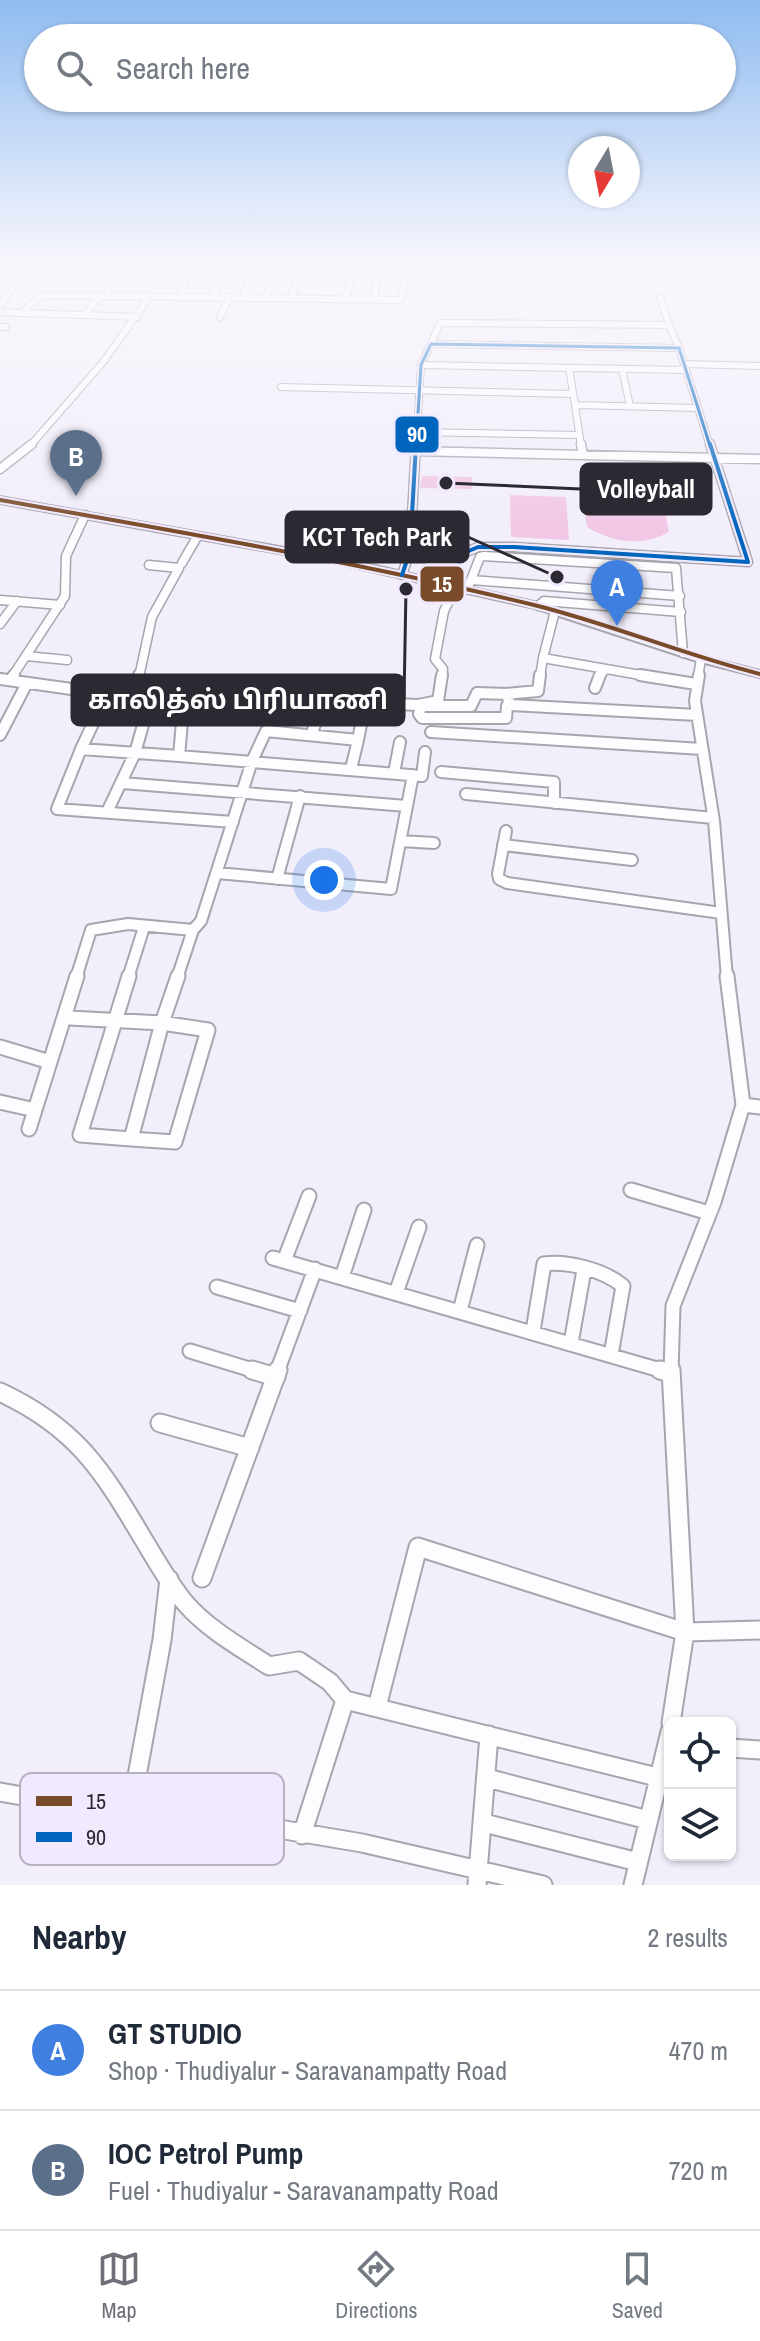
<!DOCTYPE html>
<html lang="en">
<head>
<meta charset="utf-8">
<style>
	body { margin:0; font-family:"Archivo Narrow","Noto Sans Tamil",sans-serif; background:#f2f2f3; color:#1f2937 }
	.controls { position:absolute; right:24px; bottom:24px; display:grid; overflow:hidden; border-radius:12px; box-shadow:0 2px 6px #0004 }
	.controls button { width:72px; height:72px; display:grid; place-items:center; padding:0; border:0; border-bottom:2px solid #e0e1e3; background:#fff; color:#1f2937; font:40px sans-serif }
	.compass { position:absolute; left:568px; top:136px; width:72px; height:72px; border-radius:50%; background:#fff; box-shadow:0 2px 6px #0004; rotate:190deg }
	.you { position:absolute; left:324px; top:880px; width:28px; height:28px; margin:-20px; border:6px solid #fff; border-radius:50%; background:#1a73e8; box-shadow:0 0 0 12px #1a73e833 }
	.badge { display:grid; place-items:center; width:52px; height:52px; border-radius:50%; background:#716e78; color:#fff; font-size:26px; font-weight:700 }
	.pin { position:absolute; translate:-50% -66px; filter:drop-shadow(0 2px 4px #0008) }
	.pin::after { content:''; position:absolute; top:42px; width:28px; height:24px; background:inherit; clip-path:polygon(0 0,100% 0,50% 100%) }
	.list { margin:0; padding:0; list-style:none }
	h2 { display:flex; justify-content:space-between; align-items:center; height:104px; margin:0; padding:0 32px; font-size:34px }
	h2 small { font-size:26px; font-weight:400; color:#747a83 }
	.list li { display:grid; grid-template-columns:52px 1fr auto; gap:24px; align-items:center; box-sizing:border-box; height:120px; padding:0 32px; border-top:2px solid #e0e1e3 }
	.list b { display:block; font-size:30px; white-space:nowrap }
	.list p { margin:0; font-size:26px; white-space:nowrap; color:#747a83 }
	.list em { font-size:26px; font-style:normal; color:#747a83 }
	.icon { flex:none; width:44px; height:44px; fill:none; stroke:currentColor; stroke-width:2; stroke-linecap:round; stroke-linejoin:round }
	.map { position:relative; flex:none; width:760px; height:1885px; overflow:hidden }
	.search { position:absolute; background:#fff; box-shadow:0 2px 6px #0004; left:24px; right:24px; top:24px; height:88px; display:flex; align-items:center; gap:20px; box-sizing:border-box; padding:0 28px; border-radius:44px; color:#747a83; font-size:30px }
	.sheet { height:344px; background:#fff }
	nav { display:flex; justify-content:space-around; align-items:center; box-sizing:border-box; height:112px; border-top:2px solid #e0e1e3; background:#fff; font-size:22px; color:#747a83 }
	nav a { display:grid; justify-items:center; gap:4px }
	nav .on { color:#716e78 }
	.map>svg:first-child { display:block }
	.green { fill:#f1c7e5 }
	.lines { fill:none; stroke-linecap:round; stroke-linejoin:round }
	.minor-far4-casing { stroke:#a8a5ae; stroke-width:8 }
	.minor-far3-casing { stroke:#a8a5ae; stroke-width:11 }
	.minor-far2-casing { stroke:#a8a5ae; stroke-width:14 }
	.minor-far1-casing { stroke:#a8a5ae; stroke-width:17 }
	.minor-casing { stroke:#a8a5ae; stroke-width:21 }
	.major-casing { stroke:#a8a5ae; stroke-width:4 }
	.minor-far4 { stroke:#fdfcfe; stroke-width:6 }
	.minor-far3 { stroke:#fdfcfe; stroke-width:8 }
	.minor-far2 { stroke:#fdfcfe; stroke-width:10 }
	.minor-far1 { stroke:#fdfcfe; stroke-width:13 }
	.minor { stroke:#fdfcfe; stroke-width:17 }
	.major { fill:#fdfcfe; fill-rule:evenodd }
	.bus-1-casing { stroke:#f1eafe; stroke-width:8 }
	.bus-2-far1-casing { stroke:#f1eafe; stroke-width:6 }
	.bus-2-casing { stroke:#f1eafe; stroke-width:8 }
	.bus-1 { stroke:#7a4b2a; stroke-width:4 }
	.bus-2-far1 { stroke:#0065bd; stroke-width:3 }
	.bus-2 { stroke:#0065bd; stroke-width:4 }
	.key { fill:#f1eafe; stroke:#b6b0c1; stroke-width:2 }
	.key-label { font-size:22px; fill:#2c2932 }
	.leader { fill:none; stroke:#2c2932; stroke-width:3 }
	.callout-dot { fill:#2c2932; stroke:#f1eafe; stroke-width:3 }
	.callout { fill:#2c2932; stroke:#2c2932; stroke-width:3 }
	.callout-label { font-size:26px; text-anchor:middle; font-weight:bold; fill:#fff }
	.line-badge { stroke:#f1eafe; stroke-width:3 }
	.badge-label { font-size:22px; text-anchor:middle; font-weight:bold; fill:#fff }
</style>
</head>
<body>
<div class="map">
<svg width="760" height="1885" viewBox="0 0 760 1885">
	<rect width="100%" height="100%" fill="#f2eefa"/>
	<path class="green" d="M607,469H627L659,480L669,532C642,547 613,543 587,527L581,484L588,475Z
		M422,476L472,477V489L420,488Z
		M510,495L566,497L569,540L511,537Z"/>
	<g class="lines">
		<g class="minor-far4-casing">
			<path id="minor-far4" d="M729,268L730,271
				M106,295L119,268
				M179,296L191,268
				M213,297L222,268
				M243,297L253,268
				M660,297L669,325
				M266,298L272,281
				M291,298L300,268
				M346,299L353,268
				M374,300L377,280
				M0,305L19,281
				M0,312L22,313L39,297L47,295L401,300L406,268
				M22,313L84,315L101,295
				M84,315L137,317
				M220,317L230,297
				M0,327H6
				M431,344L440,323L669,325L679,348
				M684,364L760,366
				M421,365L686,370
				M569,368L575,405L698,408
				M622,369L630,406
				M281,387L573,394
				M575,405L581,446
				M416,432L579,435
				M30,446L104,361L150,296
				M416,446L421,365L431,344L679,348L710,446"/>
		</g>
		<g class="minor-far3-casing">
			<path id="minor-far3" d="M581,444L583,455
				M414,451L760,459
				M0,469L32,444
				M410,551L464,553L478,547H514L748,562L710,444
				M410,551L416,444
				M182,563L197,537
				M402,575L410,551
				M472,580L680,596
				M467,590L480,557L484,556L676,568L683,653
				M0,600L60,605
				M538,606L544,601L681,612
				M555,611L543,658L652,677
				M0,624L17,601
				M26,656L67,660
				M12,677L65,596L66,556L85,515
				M139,677L152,617L179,568L149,565
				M442,677L443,669L435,659L444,611L456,587
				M540,677L543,658
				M598,677L605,670
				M698,677L701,659"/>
		</g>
		<g class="minor-far2-casing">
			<path id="minor-far2" d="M640,675L696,684
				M699,675L695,701L714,821L727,978
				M0,679L107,694
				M10,680L14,675
				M595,688L600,675
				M107,694L184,699L179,756L81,749Z
				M506,694L538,691L540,675
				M134,697L139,675
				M314,700L418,705L438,701L442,675
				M509,705L508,694L477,693L471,706H421L419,714L422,718H506L507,706L511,705L697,715
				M313,730L323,701
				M431,732L702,749
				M0,735L26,685
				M358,740L365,704
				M81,749L57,809L233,822
				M179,756L422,776L425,752
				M441,772L554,782V803
				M394,773L400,742
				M122,783L407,806
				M466,794L713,818
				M107,812L135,753L151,697
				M506,831L498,874L499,879L507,883L721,913
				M401,841L434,843
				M503,845L632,860
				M217,873L391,889L413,775
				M277,879L300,796
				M76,978L91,930L128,924L193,930L201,921L252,761L266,731L358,740L351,769
				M128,978L144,927
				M177,978L193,930"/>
		</g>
		<g class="minor-far1-casing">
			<path id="minor-far1" d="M129,976L80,1135L131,1139
				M70,1018L162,1023L178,976
				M162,1023L208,1030L175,1142L131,1139Z
				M0,1047L50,1062
				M0,1102L35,1110
				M743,1105L760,1107
				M29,1129L77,976
				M631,1190L709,1213
				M273,1258L667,1372
				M284,1261L309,1196
				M342,1277L364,1210
				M217,1287L300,1311
				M396,1293L419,1227
				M460,1311L477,1245
				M533,1331L544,1264C568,1261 604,1270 623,1286L611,1355
				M571,1343L584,1270
				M190,1351L259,1372
				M277,1372L315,1269
				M671,1372L673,1306L714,1202L743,1105L727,976"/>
		</g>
		<g class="minor-casing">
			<path id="minor" d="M252,1370L276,1377
				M660,1370L671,1373
				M0,1392C75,1427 101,1468 142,1537C156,1560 169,1584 186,1604C209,1630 240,1647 269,1666L299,1661L330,1682L345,1700L657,1777
				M160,1423L250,1448
				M202,1578L278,1370
				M377,1707L418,1547L685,1632L760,1630
				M671,1723L685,1632L671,1370
				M730,1748L760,1750
				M487,1778L648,1820
				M0,1792L143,1817L261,1826L362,1843L543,1885
				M130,1814L162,1640L169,1579
				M484,1823L638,1862
				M302,1835L345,1700
				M477,1885L489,1735
				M633,1885L670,1732"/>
		</g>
		<g class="major-casing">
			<path id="major" d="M0,497L340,558L538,603L705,657L760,671V677L697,661L535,608L340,564L0,503Z"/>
		</g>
		<use href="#minor-far4" class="minor-far4"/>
		<use href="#minor-far3" class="minor-far3"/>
		<use href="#minor-far2" class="minor-far2"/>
		<use href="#minor-far1" class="minor-far1"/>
		<use href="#minor" class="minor"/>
		<use href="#major" class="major"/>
		<g class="bus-1-casing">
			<path id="bus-1" d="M0,500C179,532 358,562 534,605C611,624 684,655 760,674"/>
		</g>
		<g class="bus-2-far1-casing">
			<path id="bus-2-far1" d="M416,446L421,365L431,344L679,348L710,446"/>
		</g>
		<g class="bus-2-casing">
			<path id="bus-2" d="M410,551L464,553L478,547H514L748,562L710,444
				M410,551L416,444
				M402,575L410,551"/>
		</g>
		<use href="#bus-1" class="bus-1"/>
		<use href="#bus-2-far1" class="bus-2-far1"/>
		<use href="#bus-2" class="bus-2"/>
	</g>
	<linearGradient id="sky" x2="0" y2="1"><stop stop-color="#90bcf1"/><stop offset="0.5" stop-color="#f9f7fd"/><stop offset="1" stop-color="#f9f7fd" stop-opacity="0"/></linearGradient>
	<rect width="760" height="532" fill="url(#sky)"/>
	<rect x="20" y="1773" width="264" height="92" rx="12" class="key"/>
	<rect x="36" y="1796" width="36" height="10" fill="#7a4b2a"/>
	<rect x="36" y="1832" width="36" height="10" fill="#0065bd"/>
	<g class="key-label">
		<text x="86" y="1809">15</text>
		<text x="86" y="1845">90</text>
	</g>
	<path class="leader" d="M446 483L581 489M557 577L468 537M406 589L404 700"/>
	<g class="callout-dot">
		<circle cx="446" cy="483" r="8"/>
		<circle cx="557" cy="577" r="8"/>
		<circle cx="406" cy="589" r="8"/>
	</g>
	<g class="callout">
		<rect x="581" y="464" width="130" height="50" rx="8"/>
		<rect x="286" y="512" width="182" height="50" rx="8"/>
		<rect x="72" y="675" width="332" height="50" rx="8"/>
	</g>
	<g class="callout-label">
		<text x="646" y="498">Volleyball</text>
		<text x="377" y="546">KCT Tech Park</text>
		<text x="238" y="709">காலித்ஸ் பிரியாணி</text>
	</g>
	<g class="line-badge">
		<rect x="394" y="415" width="46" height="39" rx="8" fill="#0065bd"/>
		<rect x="419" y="565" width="46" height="38" rx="8" fill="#7a4b2a"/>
	</g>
	<g class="badge-label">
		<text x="417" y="442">90</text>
		<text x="442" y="592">15</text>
	</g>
</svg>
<div class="controls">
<button><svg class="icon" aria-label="locate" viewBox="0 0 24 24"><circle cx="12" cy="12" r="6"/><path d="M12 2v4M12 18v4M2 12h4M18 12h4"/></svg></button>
<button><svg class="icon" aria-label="layers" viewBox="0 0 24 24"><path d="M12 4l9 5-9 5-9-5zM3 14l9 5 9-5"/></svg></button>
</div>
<svg class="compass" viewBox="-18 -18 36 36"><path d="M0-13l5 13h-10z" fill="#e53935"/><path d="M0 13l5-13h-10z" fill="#747a83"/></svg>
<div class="you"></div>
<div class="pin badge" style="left:617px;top:626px;background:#3f7fe0">A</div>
<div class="pin badge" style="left:76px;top:496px;background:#5c6f8a">B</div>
<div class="search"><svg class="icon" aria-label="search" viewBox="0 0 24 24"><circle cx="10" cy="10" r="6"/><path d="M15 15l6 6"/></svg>Search here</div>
</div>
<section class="sheet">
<h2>Nearby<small>2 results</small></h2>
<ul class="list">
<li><span class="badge" style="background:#3f7fe0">A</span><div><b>GT STUDIO</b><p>Shop · Thudiyalur - Saravanampatty Road</p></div><em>470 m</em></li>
<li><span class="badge" style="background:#5c6f8a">B</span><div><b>IOC Petrol Pump</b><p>Fuel · Thudiyalur - Saravanampatty Road</p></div><em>720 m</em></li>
</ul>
</section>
<nav>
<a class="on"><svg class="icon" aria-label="map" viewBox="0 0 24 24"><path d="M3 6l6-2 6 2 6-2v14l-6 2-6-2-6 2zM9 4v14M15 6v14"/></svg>Map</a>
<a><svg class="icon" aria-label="directions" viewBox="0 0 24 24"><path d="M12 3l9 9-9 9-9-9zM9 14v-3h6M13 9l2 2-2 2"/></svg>Directions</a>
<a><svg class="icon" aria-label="saved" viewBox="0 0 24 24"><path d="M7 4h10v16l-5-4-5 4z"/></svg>Saved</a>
</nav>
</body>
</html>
